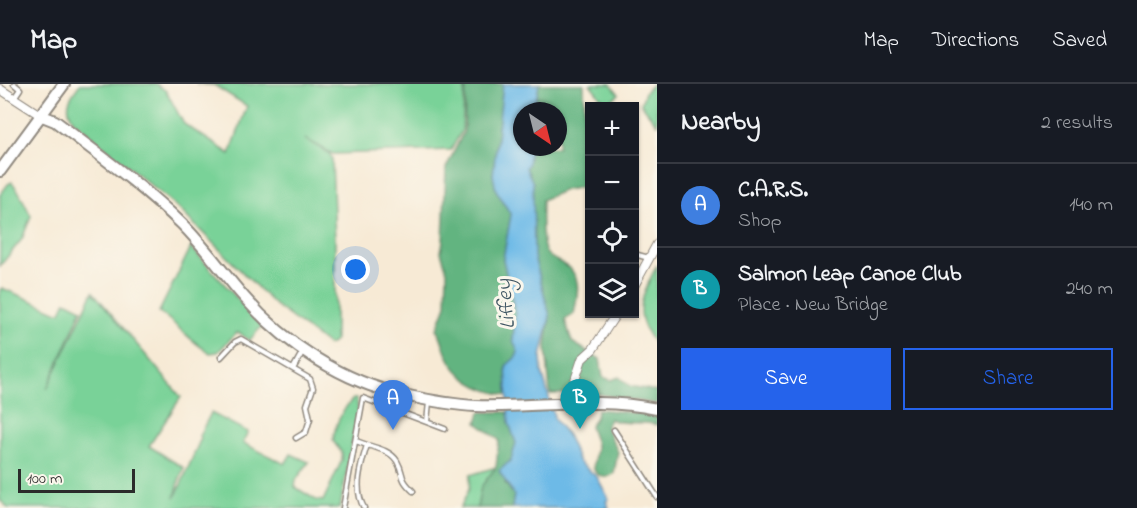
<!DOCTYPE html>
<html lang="en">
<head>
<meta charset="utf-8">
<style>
	body { margin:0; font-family:"Indie Flower",sans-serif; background:#20242c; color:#f1f3f6 }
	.controls { position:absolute; right:18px; top:18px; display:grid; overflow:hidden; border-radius:0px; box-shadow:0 2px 4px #0004 }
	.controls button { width:54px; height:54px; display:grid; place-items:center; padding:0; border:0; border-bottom:2px solid #363941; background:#171b24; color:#f1f3f6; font:30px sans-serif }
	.compass { position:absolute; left:513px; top:18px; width:54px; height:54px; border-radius:50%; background:#171b24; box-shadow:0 2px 4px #0004; rotate:145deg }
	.scale { position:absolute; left:18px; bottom:15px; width:117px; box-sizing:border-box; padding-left:6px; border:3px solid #2b2b2b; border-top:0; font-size:16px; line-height:21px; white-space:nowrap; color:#2b2b2b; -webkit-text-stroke:4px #fbf7ec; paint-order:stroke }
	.you { position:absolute; left:356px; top:186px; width:21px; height:21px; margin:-15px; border:4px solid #fff; border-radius:50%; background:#1a73e8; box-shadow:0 0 0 9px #1a73e833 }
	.badge { display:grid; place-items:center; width:39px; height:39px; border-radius:50%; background:#2563eb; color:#fff; font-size:20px; font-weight:700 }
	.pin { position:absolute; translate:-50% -50px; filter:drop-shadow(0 2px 3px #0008) }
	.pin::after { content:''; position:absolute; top:32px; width:21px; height:18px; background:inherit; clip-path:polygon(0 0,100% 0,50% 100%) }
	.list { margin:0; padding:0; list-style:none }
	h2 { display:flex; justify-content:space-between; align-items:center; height:78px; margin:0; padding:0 24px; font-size:26px }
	h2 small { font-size:20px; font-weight:400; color:#9ea1a6 }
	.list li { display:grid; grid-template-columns:39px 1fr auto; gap:18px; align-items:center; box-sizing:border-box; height:84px; padding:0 24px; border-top:2px solid #363941 }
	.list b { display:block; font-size:22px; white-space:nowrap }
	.list p { margin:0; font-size:20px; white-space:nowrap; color:#9ea1a6 }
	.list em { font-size:20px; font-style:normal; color:#9ea1a6 }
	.actions { display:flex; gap:12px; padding:18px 24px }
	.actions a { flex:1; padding:14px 0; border:2px solid #2563eb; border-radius:0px; text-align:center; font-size:21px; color:#2563eb }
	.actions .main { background:#2563eb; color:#fff }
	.icon { flex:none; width:33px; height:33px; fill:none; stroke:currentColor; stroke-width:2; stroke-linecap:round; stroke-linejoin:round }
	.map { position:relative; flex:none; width:657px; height:424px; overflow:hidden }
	header { display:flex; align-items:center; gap:36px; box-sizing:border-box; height:84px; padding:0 30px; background:#171b24; border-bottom:2px solid #363941 }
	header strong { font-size:28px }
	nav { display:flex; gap:33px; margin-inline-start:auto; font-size:21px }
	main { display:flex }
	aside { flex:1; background:#171b24 }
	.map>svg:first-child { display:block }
	.green { fill:#79d298; stroke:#527e62; stroke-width:1.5 }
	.forest { fill:#62b480; stroke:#467056; stroke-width:1.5 }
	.water { fill:#6dbae7; stroke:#4c7289; stroke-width:1.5 }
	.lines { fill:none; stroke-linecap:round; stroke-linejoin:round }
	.service-casing { stroke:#918a80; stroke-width:7 }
	.minor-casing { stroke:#918a80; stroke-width:10 }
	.secondary-casing { stroke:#918a80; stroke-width:14 }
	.service { stroke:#fff; stroke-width:4 }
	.minor { stroke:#fff; stroke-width:8 }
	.secondary { stroke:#fff; stroke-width:10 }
	.labels { text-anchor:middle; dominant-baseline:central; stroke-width:6; stroke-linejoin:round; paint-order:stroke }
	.water-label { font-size:22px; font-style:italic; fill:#3f5663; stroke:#fbf7ec }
</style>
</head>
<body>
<header>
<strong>Map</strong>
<nav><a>Map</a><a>Directions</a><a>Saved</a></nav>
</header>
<main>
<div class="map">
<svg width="657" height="424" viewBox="0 0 657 424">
	<rect width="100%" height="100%" fill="#fbf7ec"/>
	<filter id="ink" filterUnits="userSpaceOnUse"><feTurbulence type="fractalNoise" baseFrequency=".0167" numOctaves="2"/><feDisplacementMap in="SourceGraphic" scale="12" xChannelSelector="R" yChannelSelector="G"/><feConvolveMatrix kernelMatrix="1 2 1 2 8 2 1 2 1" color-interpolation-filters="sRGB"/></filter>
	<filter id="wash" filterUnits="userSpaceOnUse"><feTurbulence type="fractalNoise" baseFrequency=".008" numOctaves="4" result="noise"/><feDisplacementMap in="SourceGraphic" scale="24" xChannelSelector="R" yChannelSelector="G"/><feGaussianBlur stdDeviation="1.35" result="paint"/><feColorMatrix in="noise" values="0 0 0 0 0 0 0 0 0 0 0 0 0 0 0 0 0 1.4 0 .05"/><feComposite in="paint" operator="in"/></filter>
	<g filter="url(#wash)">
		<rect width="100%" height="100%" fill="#f7ead5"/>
		<path class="green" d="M80,0H156L166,7L184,40L230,70L247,22L214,1L196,0H465L462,46L451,66L333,70L305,55L330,70L332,75L335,158V256L333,259L328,261L275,221L178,124L74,37C63,22 70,13 80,0Z
			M590,0H611L619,10L606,20Z
			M653,0H657V40L641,20L645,8Z
			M12,98L19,108L31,132L22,155L0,182V111L8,100Z
			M191,163L262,242L249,257L240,249H236L218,268L210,269C191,258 177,240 159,228Z
			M657,181V263C631,232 641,213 657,181Z
			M2,204L58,228H61L66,217L82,225L47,305L93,208L181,313L149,362L184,384L179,396L175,414L201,354L199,352L211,329L248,348L243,359L285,380L291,370L309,378L296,396L295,403L316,416L323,417L342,376V369L333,357C335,341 342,326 353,315H357L358,326L340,424H171L172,422L170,424H8L0,416V206Z
			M496,383L481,403L477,424H460L469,405L470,391Z"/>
		<path class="forest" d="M466,0H503L493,91L496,106L511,131L503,175L515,229L513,256L519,268L516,273L506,282L507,311C481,307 459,296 447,271C443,262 442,253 437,245L446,221L447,187L441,168L443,157L446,84L464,47Z
			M539,0H584L585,55L589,60V102L565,106L542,116C542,132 540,151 545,167C548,173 554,175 559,178C584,189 578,209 574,230L565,236L572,258L600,275L603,293L611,296L619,293L630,302L657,307V320L598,310H550L546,263L550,232L534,173L533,99L526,84L528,80L530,63H558V27H534Z
			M597,325L657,331V341C642,336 623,342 610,335L606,343L618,368L614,389C611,392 607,395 601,392C587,387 597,372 596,361C595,354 591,349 590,342L596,333Z
			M480,328H508L509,339L516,359L505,399L514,411L512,424H477L481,403L496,383L499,356L477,339Z"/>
		<path class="water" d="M503,0H539L534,27H522V63H530L528,80L526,84L533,99L534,173L550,232L541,273L542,288L555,336L567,351L579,378L597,393L609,415L606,417L609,424H512L514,411L499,387L511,376L516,359L509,339L506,282L516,273L518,268L513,256L515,229L503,175L511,131L496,106L493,91Z"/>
	</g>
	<g filter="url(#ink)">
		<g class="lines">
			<g class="service-casing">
				<path id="service" d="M14,0L20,5L14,14
					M634,170L649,174
					M221,273L235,258L241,255L310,295L313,304L307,321L310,335L306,348L296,354
					M293,285L303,267
					M427,338L429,318
					M614,346L657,413
					M356,357L367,361
					M343,424L363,314L445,345
					M364,424C353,404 361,381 367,361C377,364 391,367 397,377C405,391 398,393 413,407"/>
			</g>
			<g class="minor-casing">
				<path id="minor" d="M0,5L40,31
					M634,202L657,160
					M576,318L575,296L582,275L593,265L616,230"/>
			</g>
			<g class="secondary-casing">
				<path id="secondary" d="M40,31L55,37C98,70 143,102 182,140C205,163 223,189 244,213C285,260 343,298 404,311C427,316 452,321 476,322C537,324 595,312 657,325
					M0,87L64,0"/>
			</g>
			<use href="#service" class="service"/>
			<use href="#minor" class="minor"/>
			<use href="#secondary" class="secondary"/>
		</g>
	</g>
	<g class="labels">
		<g class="water-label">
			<text transform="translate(507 220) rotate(-95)">Liffey</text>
		</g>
	</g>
</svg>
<div class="controls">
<button>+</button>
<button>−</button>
<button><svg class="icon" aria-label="locate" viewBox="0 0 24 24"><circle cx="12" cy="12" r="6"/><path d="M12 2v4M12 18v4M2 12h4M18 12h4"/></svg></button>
<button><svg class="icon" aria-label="layers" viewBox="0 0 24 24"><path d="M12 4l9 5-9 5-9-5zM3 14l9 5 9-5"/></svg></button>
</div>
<svg class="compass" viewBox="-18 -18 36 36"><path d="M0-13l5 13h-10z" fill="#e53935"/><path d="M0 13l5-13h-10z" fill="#9ea1a6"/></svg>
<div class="scale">100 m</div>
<div class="you"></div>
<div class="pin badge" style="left:393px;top:346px;background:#3f7fe0">A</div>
<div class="pin badge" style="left:580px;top:345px;background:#0f9aa8">B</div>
</div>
<aside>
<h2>Nearby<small>2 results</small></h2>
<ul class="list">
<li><span class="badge" style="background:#3f7fe0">A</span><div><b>C.A.R.S.</b><p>Shop</p></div><em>140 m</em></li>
<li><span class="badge" style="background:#0f9aa8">B</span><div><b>Salmon Leap Canoe Club</b><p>Place · New Bridge</p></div><em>240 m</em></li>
</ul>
<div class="actions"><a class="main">Save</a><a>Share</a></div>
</aside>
</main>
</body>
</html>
